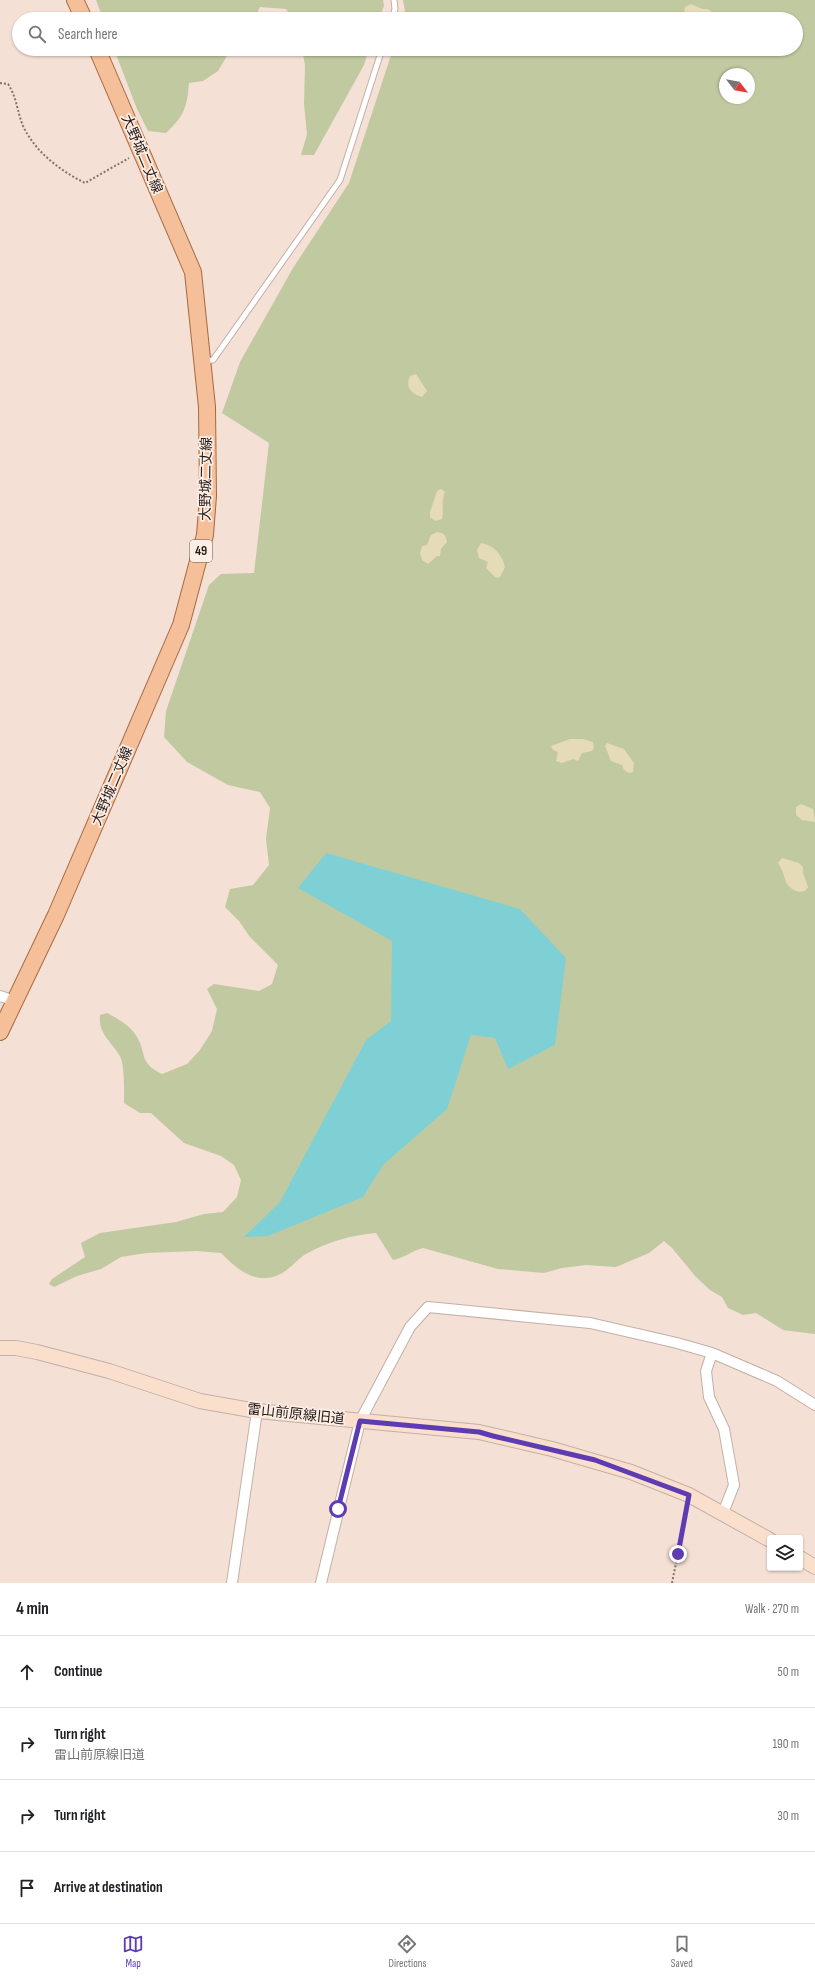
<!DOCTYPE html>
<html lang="en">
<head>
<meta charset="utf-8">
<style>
	body { margin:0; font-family:"Sofia Sans Condensed","Noto Sans JP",sans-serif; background:#f6f6f6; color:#202124 }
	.controls { position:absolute; right:12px; bottom:12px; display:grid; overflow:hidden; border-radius:4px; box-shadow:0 1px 3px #0004 }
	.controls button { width:36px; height:36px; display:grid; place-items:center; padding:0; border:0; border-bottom:1px solid #e0e0e0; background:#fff; color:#202124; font:20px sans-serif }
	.compass { position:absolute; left:719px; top:68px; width:36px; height:36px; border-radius:50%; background:#fff; box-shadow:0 1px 3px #0004; rotate:121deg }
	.stop { position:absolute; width:12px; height:12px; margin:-9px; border:3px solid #5d3bb3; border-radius:50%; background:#fff }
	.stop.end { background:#5d3bb3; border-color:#fff; box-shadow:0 1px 4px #0008 }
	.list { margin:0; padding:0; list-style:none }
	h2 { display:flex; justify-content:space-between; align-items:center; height:52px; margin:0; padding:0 16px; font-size:17px }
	h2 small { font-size:13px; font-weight:400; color:#757577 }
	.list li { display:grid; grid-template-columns:26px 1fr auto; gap:12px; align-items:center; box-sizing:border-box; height:72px; padding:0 16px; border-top:1px solid #e0e0e0 }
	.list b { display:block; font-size:15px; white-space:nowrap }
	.list p { margin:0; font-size:13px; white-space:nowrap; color:#757577 }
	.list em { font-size:13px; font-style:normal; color:#757577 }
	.icon { flex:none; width:22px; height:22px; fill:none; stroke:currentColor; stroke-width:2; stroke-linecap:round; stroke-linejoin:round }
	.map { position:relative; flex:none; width:815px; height:1583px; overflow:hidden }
	.search { position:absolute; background:#fff; box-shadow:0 1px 3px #0004; left:12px; right:12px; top:12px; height:44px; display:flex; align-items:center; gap:10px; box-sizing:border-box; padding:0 14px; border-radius:22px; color:#757577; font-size:15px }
	.sheet { height:340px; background:#fff }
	nav { display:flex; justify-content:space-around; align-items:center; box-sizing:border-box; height:56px; border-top:1px solid #e0e0e0; background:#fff; font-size:11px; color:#757577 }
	nav a { display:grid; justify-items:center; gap:2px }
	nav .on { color:#5d3bb3 }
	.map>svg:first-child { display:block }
	.green { fill:#c1c9a1; fill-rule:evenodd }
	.sand { fill:#e5dbb6 }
	.water { fill:#7fd0d5 }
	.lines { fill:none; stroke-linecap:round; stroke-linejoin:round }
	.lane-casing { stroke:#c3b0a6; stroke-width:7 }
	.street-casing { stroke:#c3b0a6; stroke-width:12 }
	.secondary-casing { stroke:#c3b0a6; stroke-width:16 }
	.primary-casing { stroke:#a76a41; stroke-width:18 }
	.path { stroke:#81746d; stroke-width:2; stroke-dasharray:2 2; stroke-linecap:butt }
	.lane { stroke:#fff; stroke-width:5 }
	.street { stroke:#fff; stroke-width:10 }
	.secondary { stroke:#fadfcd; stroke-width:14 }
	.primary { stroke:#f5bf9a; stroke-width:16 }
	.route { stroke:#5d3bb3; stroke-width:5 }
	.labels { text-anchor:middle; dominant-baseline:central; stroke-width:3.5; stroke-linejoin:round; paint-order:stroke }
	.shield { fill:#feeee6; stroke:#645a55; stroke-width:1 }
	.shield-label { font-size:13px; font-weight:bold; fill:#221b17 }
	.street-label { font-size:14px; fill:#221b17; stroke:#feeee6 }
</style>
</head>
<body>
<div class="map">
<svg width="815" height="1583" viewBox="0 0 815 1583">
	<rect width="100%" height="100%" fill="#f4e0d5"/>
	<path class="green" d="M96,0H383L384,6L379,19H293L286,9L260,7L254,19H103Z
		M403,0H815V1334L783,1330L756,1313L743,1315L728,1308L722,1297L710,1290L696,1277L672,1248L664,1241L649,1253L616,1267L586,1265L562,1268L544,1273L498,1269L423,1248C412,1251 404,1258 393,1260L376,1233C352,1235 327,1242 306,1254C296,1260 288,1272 276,1276C253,1284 236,1268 221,1253L197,1251L146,1253L121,1257L101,1269L77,1276L54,1287L49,1284L52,1279L85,1257L81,1243L100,1233L176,1222L204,1214L223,1212L237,1197L241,1180L234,1165L221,1156L184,1143L151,1113H140L124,1103C124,1091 125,1067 120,1056C111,1041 98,1034 100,1015L107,1013C118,1019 128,1024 135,1034C148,1052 137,1062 162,1074L187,1064L200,1050L212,1031L217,1009L207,989L214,984L259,991L272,984L278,965L250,937L239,921L225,907L230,889L253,885L269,865L266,839L270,808L260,792L228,785L187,762L164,737L166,711L209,585L221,574L254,573L269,443L222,413L240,362L293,268L349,183L393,49H796V19H402L405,11ZM725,74H749V98H725Z
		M114,49H231L218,71L203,81L189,83C187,108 184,116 166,133L148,131L137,109Z
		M302,49H369L364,65L314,155H301L307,134L304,104L305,65Z"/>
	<path class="sand" d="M691,4L702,9H708L713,13V19C702,19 691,21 684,11L685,7Z
		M416,374L427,391L422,397C411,394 405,387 410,376Z
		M441,489L445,492C441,501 444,510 442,519L435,521L430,517V512L437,491Z
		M437,532C444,533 446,535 447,542L441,549L440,556H437L428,564L422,560L420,553L422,546L427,545L431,535Z
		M481,543C494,545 502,555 505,567L500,577L496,578L486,568L488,562L479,558L477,550Z
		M570,739H583L593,742L594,748L592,751L582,753L578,761L573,759L562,763L556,761L558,752L553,750L551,746Z
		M607,743L624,749L634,763L633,772L629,773L624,770L622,765L611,761L605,746Z
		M801,804L813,809L815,822L802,820L796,815V807Z
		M782,858L799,863L803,867V873L808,887C804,896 792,891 787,884C784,877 783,870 778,863Z"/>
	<path class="water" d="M326,853L520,909L566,958L555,1045L508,1069L495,1038L471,1035L447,1109L383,1165L363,1197L268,1236L244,1237L280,1202L366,1040L391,1021L392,941L298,888Z"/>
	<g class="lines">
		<g class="lane-casing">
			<path id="lane" d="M392,19L395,9L394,0
				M204,361L213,360L340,180L382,49"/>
		</g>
		<g class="street-casing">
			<path id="street" d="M0,996L15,1001
				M712,1353L706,1371L709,1397L724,1429L734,1485L723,1513
				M232,1583L257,1411
				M321,1583L360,1421L410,1327L428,1307L590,1323L677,1343L712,1353L777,1381L815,1405"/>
		</g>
		<g class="secondary-casing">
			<path id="secondary" d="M0,1348H16L37,1352L109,1371L200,1401L257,1411L479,1432L552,1449L631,1472L689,1495L770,1540
				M800,1558L815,1567"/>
		</g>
		<g class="primary-casing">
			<path id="primary" d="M75,0L84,19
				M0,1032L56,915L181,625L205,535L208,496L207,407L193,272L97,49"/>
		</g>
		<path class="path" d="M0,83L8,84C18,99 17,115 25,130C38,154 61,171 85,183L129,158
			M672,1583L687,1508"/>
		<use href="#lane" class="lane"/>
		<use href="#street" class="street"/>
		<use href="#secondary" class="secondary"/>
		<use href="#primary" class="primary"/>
	</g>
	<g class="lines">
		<path class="route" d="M338,1509L360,1421L479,1432L493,1436L595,1460L689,1495L678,1554"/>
	</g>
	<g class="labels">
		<rect class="shield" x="190" y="540" width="22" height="22" rx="3"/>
		<g class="shield-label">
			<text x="201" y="551">49</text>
		</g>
		<g class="street-label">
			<text transform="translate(142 154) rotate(67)">大野城二丈線</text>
			<text transform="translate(206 479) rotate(-89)">大野城二丈線</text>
			<text transform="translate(112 786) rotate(-67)">大野城二丈線</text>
			<text transform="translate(296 1414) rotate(6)">雷山前原線旧道</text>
		</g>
	</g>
</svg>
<div class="controls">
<button><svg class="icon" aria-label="layers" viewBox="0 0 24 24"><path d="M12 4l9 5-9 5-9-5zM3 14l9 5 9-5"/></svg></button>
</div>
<svg class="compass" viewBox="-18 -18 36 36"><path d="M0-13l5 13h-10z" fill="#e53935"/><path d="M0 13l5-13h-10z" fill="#757577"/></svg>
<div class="stop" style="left:338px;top:1509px"></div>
<div class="stop end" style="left:678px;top:1554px"></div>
<div class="search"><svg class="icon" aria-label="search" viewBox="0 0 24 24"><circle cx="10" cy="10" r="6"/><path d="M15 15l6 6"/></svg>Search here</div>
</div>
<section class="sheet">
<h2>4 min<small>Walk · 270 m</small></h2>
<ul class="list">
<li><svg class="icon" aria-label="ahead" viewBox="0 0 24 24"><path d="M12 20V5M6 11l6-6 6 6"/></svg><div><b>Continue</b></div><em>50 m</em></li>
<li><svg class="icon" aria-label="right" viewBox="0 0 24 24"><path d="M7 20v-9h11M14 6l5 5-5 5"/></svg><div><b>Turn right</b><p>雷山前原線旧道</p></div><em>190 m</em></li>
<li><svg class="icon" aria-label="right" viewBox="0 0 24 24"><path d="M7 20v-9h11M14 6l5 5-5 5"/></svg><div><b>Turn right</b></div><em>30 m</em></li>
<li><svg class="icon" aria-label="arrive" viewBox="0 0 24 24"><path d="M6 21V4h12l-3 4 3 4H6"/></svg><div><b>Arrive at destination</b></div></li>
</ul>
</section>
<nav>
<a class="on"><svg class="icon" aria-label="map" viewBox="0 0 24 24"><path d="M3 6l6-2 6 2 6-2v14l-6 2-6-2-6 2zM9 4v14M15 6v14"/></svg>Map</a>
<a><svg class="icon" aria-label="directions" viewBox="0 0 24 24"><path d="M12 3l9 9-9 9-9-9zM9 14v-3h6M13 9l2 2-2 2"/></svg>Directions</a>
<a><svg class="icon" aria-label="saved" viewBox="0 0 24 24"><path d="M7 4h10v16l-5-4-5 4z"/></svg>Saved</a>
</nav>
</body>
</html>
